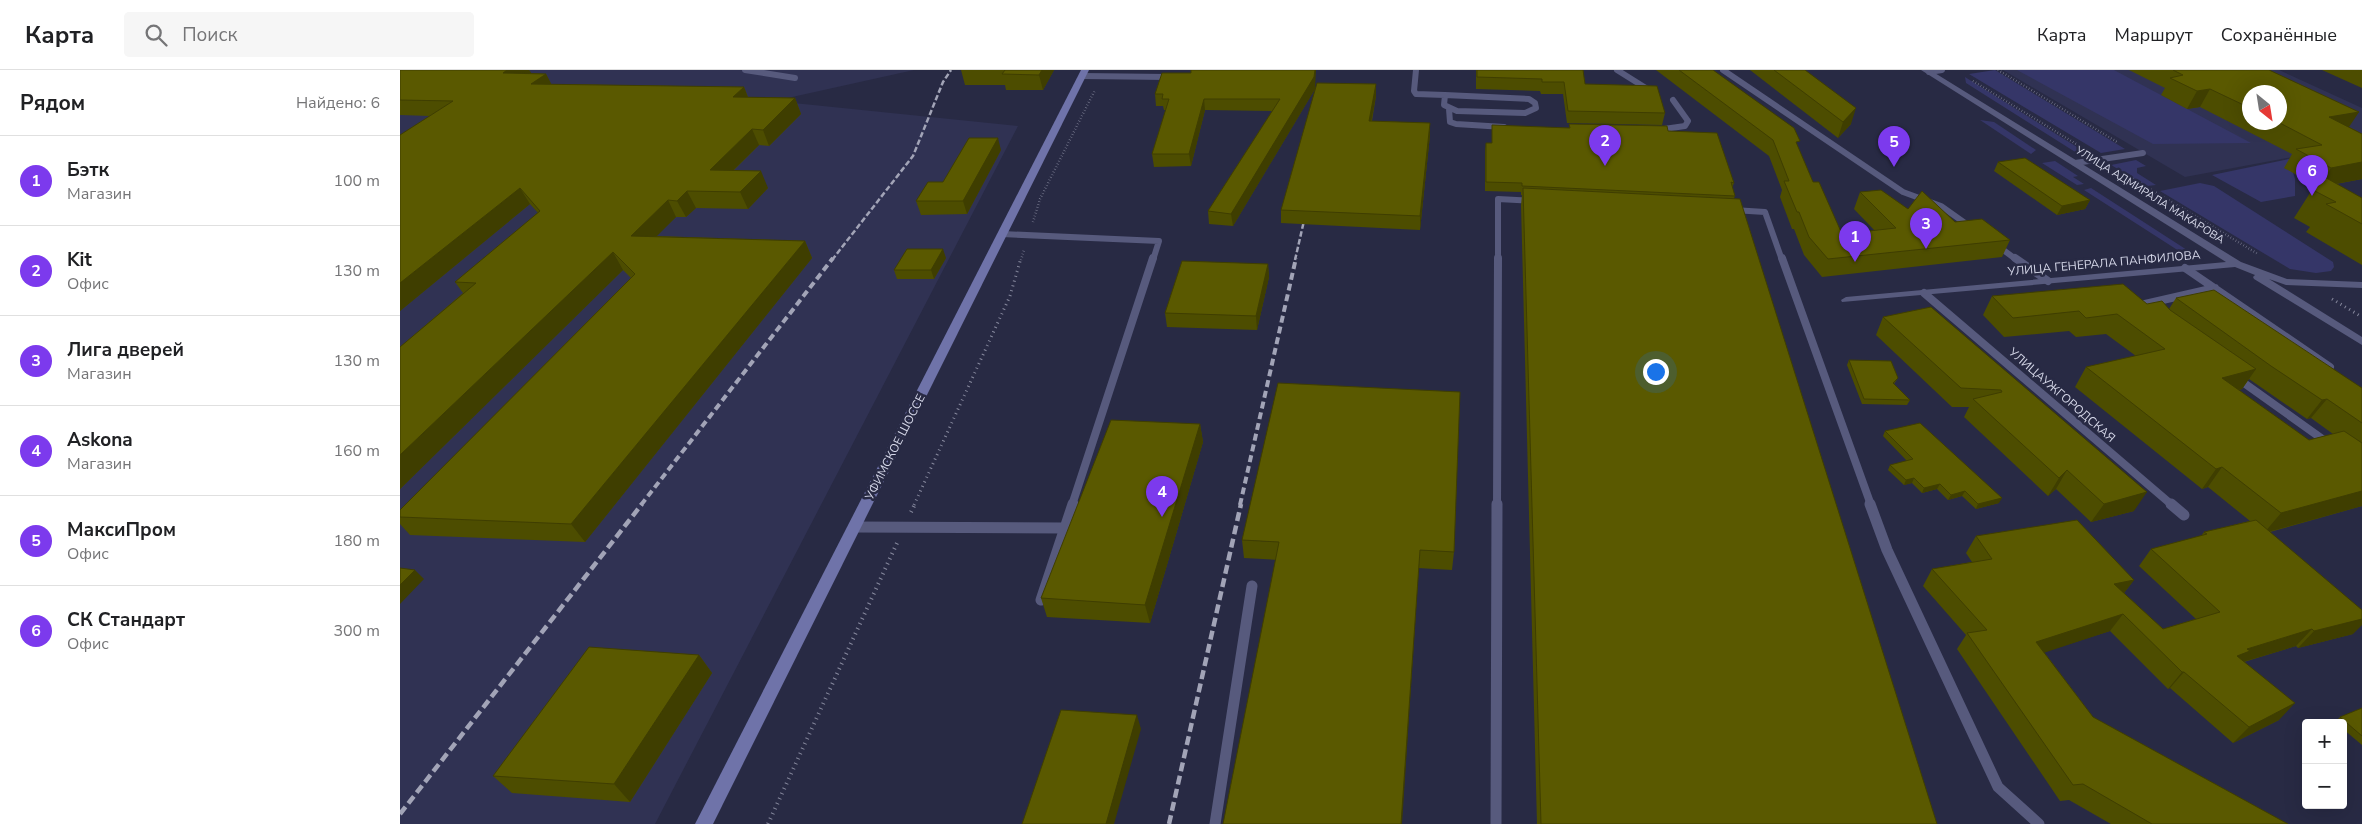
<!DOCTYPE html>
<html lang="ru">
<head>
<meta charset="utf-8">
<style>
	body { margin:0; font-family:"Nunito Sans",sans-serif; background:#f6f6f6; color:#202124 }
	.controls { position:absolute; right:15px; bottom:15px; display:grid; overflow:hidden; border-radius:5px; box-shadow:0 5px 20px #0002 }
	.controls button { width:45px; height:45px; display:grid; place-items:center; padding:0; border:0; border-bottom:1px solid #e0e0e0; background:#fff; color:#202124; font:25px sans-serif }
	.compass { position:absolute; left:1842px; top:15px; width:45px; height:45px; border-radius:50%; background:#fff; box-shadow:0 5px 20px #0002; rotate:150deg }
	.you { position:absolute; left:1255px; top:301px; width:18px; height:18px; margin:-12px; border:4px solid #fff; border-radius:50%; background:#1a73e8; box-shadow:0 0 0 8px #1a73e833 }
	.badge { display:grid; place-items:center; width:32px; height:32px; border-radius:50%; background:#7c3aed; color:#fff; font-size:16px; font-weight:700 }
	.pin { position:absolute; translate:-50% -41px; filter:drop-shadow(0 1px 2px #0008) }
	.pin::after { content:''; position:absolute; top:26px; width:18px; height:15px; background:inherit; clip-path:polygon(0 0,100% 0,50% 100%) }
	.list { margin:0; padding:0; list-style:none }
	h2 { display:flex; justify-content:space-between; align-items:center; height:65px; margin:0; padding:0 20px; font-size:21px }
	h2 small { font-size:16px; font-weight:400; color:#757577 }
	.list li { display:grid; grid-template-columns:32px 1fr auto; gap:15px; align-items:center; box-sizing:border-box; height:90px; padding:0 20px; border-top:1px solid #e0e0e0 }
	.list b { display:block; font-size:19px; white-space:nowrap }
	.list p { margin:0; font-size:16px; white-space:nowrap; color:#757577 }
	.list em { font-size:16px; font-style:normal; color:#757577 }
	.icon { flex:none; width:28px; height:28px; fill:none; stroke:currentColor; stroke-width:2; stroke-linecap:round; stroke-linejoin:round }
	.map { position:relative; flex:none; width:1962px; height:754px; overflow:hidden }
	header { display:flex; align-items:center; gap:30px; box-sizing:border-box; height:70px; padding:0 25px; background:#fff; border-bottom:1px solid #e0e0e0 }
	header strong { font-size:24px }
	nav { display:flex; gap:28px; margin-inline-start:auto; font-size:18px }
	.search { width:350px; height:45px; background:#f6f6f6; display:flex; align-items:center; gap:12px; box-sizing:border-box; padding:0 18px; border-radius:5px; color:#757577; font-size:19px }
	main { display:flex }
	aside { flex:1; background:#fff }
	.map>svg:first-child { display:block }
	.built { fill:#303253; fill-rule:evenodd }
	.green { fill:#353668 }
	.lines { fill:none; stroke-linecap:round; stroke-linejoin:round }
	.path-far2 { stroke:#87899e; stroke-width:2.5; stroke-dasharray:0.5 2.5; stroke-linecap:butt }
	.path-far1 { stroke:#87899e; stroke-width:3; stroke-dasharray:1 4; stroke-linecap:butt }
	.path { stroke:#87899e; stroke-width:4; stroke-dasharray:1 4.5; stroke-linecap:butt }
	.lane-far2 { stroke:#575a7d; stroke-width:6 }
	.lane-far1 { stroke:#575a7d; stroke-width:8 }
	.lane { stroke:#575a7d; stroke-width:11 }
	.street { fill:#575a7d; fill-rule:evenodd }
	.secondary { fill:#6f73a9; fill-rule:evenodd }
	.rail-far2 { stroke:#a2a4b7; stroke-width:2.5; stroke-dasharray:5.5 2.5; stroke-linecap:butt }
	.rail-far1 { stroke:#a2a4b7; stroke-width:4; stroke-dasharray:7 4; stroke-linecap:butt }
	.rail { stroke:#a2a4b7; stroke-width:4.5; stroke-dasharray:9 4.5; stroke-linecap:butt }
	.wall { fill:#4d4d00; fill-rule:evenodd }
	.shaded-wall { fill:#3f3e00 }
	.building { fill:#5a5900; stroke:#3f3e00 }
	.labels { text-anchor:middle; dominant-baseline:central; stroke-width:5; stroke-linejoin:round; paint-order:stroke }
	.far-street-label { font-size:11px; fill:#d5d7e8; stroke:#282a44 }
	.street-label { font-size:12px; fill:#d5d7e8; stroke:#282a44 }
</style>
</head>
<body>
<header>
<strong>Карта</strong>
<div class="search"><svg class="icon" aria-label="search" viewBox="0 0 24 24"><circle cx="10" cy="10" r="6"/><path d="M15 15l6 6"/></svg>Поиск</div>
<nav><a>Карта</a><a>Маршрут</a><a>Сохранённые</a></nav>
</header>
<main>
<aside>
<h2>Рядом<small>Найдено: 6</small></h2>
<ul class="list">
<li><span class="badge">1</span><div><b>Бэтк</b><p>Магазин</p></div><em>100 m</em></li>
<li><span class="badge">2</span><div><b>Kit</b><p>Офис</p></div><em>130 m</em></li>
<li><span class="badge">3</span><div><b>Лига дверей</b><p>Магазин</p></div><em>130 m</em></li>
<li><span class="badge">4</span><div><b>Askona</b><p>Магазин</p></div><em>160 m</em></li>
<li><span class="badge">5</span><div><b>МаксиПром</b><p>Офис</p></div><em>180 m</em></li>
<li><span class="badge">6</span><div><b>СК Стандарт</b><p>Офис</p></div><em>300 m</em></li>
</ul>
</aside>
<div class="map">
<svg width="1962" height="754" viewBox="0 0 1962 754">
	<rect width="100%" height="100%" fill="#282a44"/>
	<path class="built" d="M0,0H514L374,31L618,56L255,754H0Z
		M1603,0H1879L1962,38V74L1785,107ZM1850,22H1880V52H1850Z"/>
	<path class="green" d="M1595,0L1725,79L1701,83L1569,4Z
		M1617,0H1714L1851,73L1753,74Z
		M1565,7L1693,87L1680,85L1566,13Z
		M1580,50L1594,52L1636,80L1631,84Z
		M1889,89L1895,109V126L1861,132L1812,105Z
		M1736,90L1746,96L1737,98V103L1756,115L1747,116L1711,95Z
		M1655,91L1678,106L1673,107L1684,114L1677,115L1642,93Z
		M1800,113L1814,116L1933,192L1934,197L1931,201L1916,203L1890,199L1760,121Z
		M1691,118L1787,180L1779,181L1684,120Z"/>
	<g class="lines">
		<path class="path-far2" d="M1598,0L1717,72
			M1573,11L1681,77
			M1720,101L1858,184
			M633,152L640,129L695,20
			M621,190L624,180"/>
		<path class="path-far1" d="M1932,229L1962,247
			M514,435L610,226L621,188"/>
		<path class="path" d="M511,442L515,434
			M368,754L497,473"/>
		<path class="lane-far2" d="M345,0L395,8
			M1016,0L1014,21L1016,24L1045,25
			M1217,0L1249,20
			M1323,0L1503,122L1541,136L1572,158
			M1529,2L1542,0
			M682,6L767,7
			M1045,25L1129,29L1135,33L1136,38L1125,43L1057,41L1044,35Z
			M1049,39L1050,52L1056,54L1104,57
			M1257,60L1285,56L1288,51L1273,30
			M1675,93L1743,83
			M1333,140L1365,142L1382,190
			M602,164L759,171L753,190
			M1595,174L1617,190
			M1098,190V129L1133,131"/>
		<path class="lane-far1" d="M1382,188L1471,435
			M1615,188L1648,211
			M1785,198L1930,297
			M1524,223L1772,435
			M1750,240L1745,234L1815,218
			M1837,308L1928,373
			M672,435L753,188
			M1097,435L1098,188"/>
		<path class="lane" d="M1470,434L1487,480L1598,717L1639,754
			M1771,434L1784,445
			M455,457L664,458
			M641,530L673,434
			M815,754L852,516
			M1096,754L1097,434"/>
		<path class="street" d="M1521,0H1530L1841,192L1887,209L1962,212V218L1886,215L1869,209L1962,267V275L1854,209L1853,207L1855,205L1835,197L1442,232L1441,230L1446,227L1826,192Z"/>
		<path class="secondary" d="M681,0H689L313,754H295Z"/>
		<path class="rail-far2" d="M432,190L513,86L543,12L551,0
			M895,190L906,142"/>
		<path class="rail-far1" d="M241,435L433,188
			M840,435L896,188"/>
		<path class="rail" d="M0,744L242,434
			M769,754L841,434"/>
	</g>
	<path class="wall" d="M0,0H129L131,3L146,4L151,14L344,17L348,27L395,28L401,44L369,76L359,75L334,100L368,118L348,139L296,138L286,147H276L256,166L405,171L412,188L185,472L10,465L0,454V440L231,208L223,200L0,419V277L63,223L55,212L138,143L130,134L0,241V65L30,46L0,45Z
		M561,0H654L643,20H606L605,15H565Z
		M1076,0H1183L1185,14L1265,43L1262,55L1167,53L1163,24H1141L1140,21L1076,19Z
		M1256,0H1313L1398,77L1413,112L1442,164L1475,161L1454,139L1460,122L1508,139L1555,152L1610,170L1602,187L1422,207L1404,185L1394,159H1392L1380,127L1382,120L1369,86Z
		M1350,0H1405L1451,54L1438,68Z
		M1729,0H1869L1949,57L1962,64V109L1936,114L1962,128V195L1906,162L1910,157L1894,148L1915,115L1884,98L1892,84L1800,37L1787,39L1761,25L1765,18ZM1850,22L1880,52H1850Z
		M1922,0H1962V18Z
		M791,3L915,19L833,156L809,154L808,141L872,41L805,40L791,96L754,97L752,84L766,40H764L763,36H756L755,24Z
		M976,14V26L972,51L1030,53V65L1020,160L881,153V140Z
		M1169,54L1268,61L1334,113L1332,118L1335,126L1334,128L1537,754H1137L1121,135L1122,125H1121V122L1085,121V81L1086,73H1091L1169,58Z
		M601,80L567,144L521,145L516,131L543,112Z
		M1598,92L1690,130L1685,139L1657,145L1594,101Z
		M546,188L534,209H497L494,200Z
		M868,194L869,207L857,260L767,257L765,243Z
		M1592,226L1747,234L1769,239L1776,228L1962,318V436L1870,462L1953,564L1898,578L1896,576L1844,592L1879,650L1833,673L1770,618L1768,619L1710,561L1644,582L1693,647L1888,754H1711L1669,730L1660,731L1557,579L1566,565L1523,516L1532,499L1572,492L1566,483L1576,466L1734,510L1724,523L1763,559L1796,549L1739,496L1751,479L1801,466L1804,462L1850,451L1808,417L1802,419L1675,317L1686,297L1736,286L1706,264L1676,267L1669,261L1604,267L1583,245ZM1849,309L1907,349L1911,348L1933,364L1909,370L1839,320L1842,319Z
		M1531,237L1734,441L1691,452L1656,419L1648,426L1564,347L1569,337H1552L1476,265L1483,247Z
		M1449,290L1498,308L1494,314L1510,330L1507,335L1462,334L1447,295Z
		M800,354L803,372L750,553L647,547L641,528Z
		M1485,361L1599,433L1576,439L1562,426L1548,430L1537,419L1522,423L1512,413L1504,415L1488,400L1490,395L1507,391L1483,366Z
		M842,470L1054,482L1052,500L844,488Z
		M299,585L312,603L230,732L112,723L93,706Z
		M1962,638V675L1943,659V653H1936L1935,652L1940,647Z"/>
	<path class="shaded-wall" d="M106,0H129L132,4L103,3Z
		M642,0H654L643,20L639,5Z
		M915,0H916L915,19L833,156L831,144Z
		M146,4L154,19L131,14Z
		M976,14V26L969,63V51Z
		M344,17L350,33L333,27Z
		M1810,19L1800,37L1787,39L1797,21Z
		M395,28L401,44L369,76L363,60Z
		M804,29L805,40L791,96L789,84Z
		M1456,38L1451,54L1438,68L1443,52Z
		M1959,42L1947,60L1929,47Z
		M1030,53V65L1020,160V146Z
		M352,59L359,75L317,116L310,100Z
		M598,68L601,80L567,144L563,131Z
		M1962,92V109L1918,117L1931,98Z
		M361,101L368,118L348,139L340,122Z
		M120,118L130,134L0,241V213Z
		M287,121L296,138L286,147L277,131Z
		M268,130L276,147L240,183L231,166Z
		M1690,130L1685,139L1657,145L1662,136Z
		M405,171L412,188L185,472L171,454Z
		M543,179L546,188L534,209L531,200Z
		M213,182L223,200L0,419V385Z
		M868,194L869,207L857,260L856,246Z
		M1856,299L1842,319L1809,327L1822,308Z
		M1927,329L1911,348L1907,349L1922,330Z
		M800,354L803,372L750,553L745,535Z
		M1822,397L1808,417L1802,419L1816,399Z
		M1667,400L1656,419L1648,426L1659,408Z
		M1514,408L1512,413L1504,415L1506,410Z
		M1540,414L1537,419L1522,423L1524,418Z
		M1565,421L1562,426L1548,430L1551,425Z
		M1962,421V436L1864,463L1881,443Z
		M1747,422L1734,441L1691,452L1704,434Z
		M1602,428L1599,433L1576,439L1578,434Z
		M1020,480L1002,754H1001Z
		M15,500L24,509L0,534V515Z
		M1734,510L1721,527L1714,514Z
		M1723,544L1710,561L1625,589L1636,572Z
		M1962,549V555L1953,564L1898,578L1914,561Z
		M1912,559L1896,576L1839,593L1837,586L1847,579Z
		M299,585L312,603L230,732L214,714Z
		M1782,602H1784L1770,618L1768,619Z
		M1895,633L1879,650L1833,673L1849,657Z
		M737,645L741,659L714,754H706Z"/>
	<path class="building" d="M0,0H107L103,3L146,4L131,14L344,17L333,27L395,28L363,60L352,59L310,100L361,101L340,122L287,121L277,131L268,130L231,166L405,171L171,454L0,447V440L235,204L213,182L0,385V277L76,213L55,212L140,141L120,118L0,213V65L53,31L0,30Z
		M605,0H642L639,5L602,4Z
		M791,0H915L914,7L831,144L808,141L880,29H804L789,84H752L769,29H762L763,24H755L762,3H791Z
		M1077,0H1183L1185,14L1257,16L1265,43L1168,41L1164,12H1142V9L1077,7Z
		M1279,0H1313L1394,58L1400,71L1396,72L1413,112H1419L1442,164L1496,158L1460,122L1481,120L1508,139L1522,121L1555,152L1582,149L1610,170L1428,189L1409,167L1399,142H1397L1384,111H1389L1373,70Z
		M1374,0H1405L1456,38L1443,52Z
		M1773,0H1869L1959,42L1929,47L1962,64V92L1931,98L1896,79L1922,75L1878,52H1880V22H1850V38L1810,19L1797,21L1770,8L1783,5Z
		M917,13L976,14L969,51L1030,53L1020,146L881,140Z
		M1169,54L1267,56L1268,61L1317,63L1334,113L1331,112L1335,126L1122,116V113L1086,112V73H1092V55L1170,58Z
		M569,68H598L563,131H516L528,112H543Z
		M1625,88L1690,130L1662,136L1598,92Z
		M1921,105L1962,128V154L1926,134L1936,132L1913,120Z
		M1123,118L1340,129L1537,754H1141Z
		M507,179H543L531,200H494Z
		M782,191L868,194L856,246L765,243Z
		M1723,214L1747,234L1762,231L1770,240L1856,299L1822,308L1909,370L1944,361L1962,373V421L1881,443L1822,397L1816,399L1686,297L1765,279L1717,244L1686,248L1679,241L1613,248L1592,226Z
		M1814,220L1962,318V353L1927,329L1922,330L1871,296L1776,228Z
		M1531,237L1747,422L1704,434L1667,400L1659,408L1573,329L1602,322L1601,320L1561,318L1483,247Z
		M1449,290L1491,291L1498,308L1493,313L1510,330L1464,329Z
		M878,313L1060,322L1054,482L1020,480L1001,754H823L879,472L842,470Z
		M711,350L800,354L745,535L641,528Z
		M1520,353L1602,428L1578,434L1565,421L1551,425L1540,414L1524,418L1514,408L1506,410L1490,395L1513,389L1485,361Z
		M1677,450L1734,510L1714,514L1763,559L1820,542L1751,479L1807,464L1804,462L1856,450L1962,540V549L1914,561L1912,559L1847,579L1850,581L1837,586L1895,633L1849,657L1784,602H1782L1723,544L1636,572L1693,647L1888,754H1752L1683,714L1673,715L1567,563L1587,560L1532,499L1592,489L1576,466Z
		M0,498L15,500L0,515Z
		M189,577L299,585L214,714L93,706Z
		M1962,638V666L1940,647Z
		M661,640L737,645L706,754H622Z"/>
	<g class="labels">
		<g class="far-street-label">
			<text transform="translate(1750 125) rotate(32)">УЛИЦА АДМИРАЛА МАКАРОВА</text>
		</g>
		<g class="street-label">
			<text transform="translate(1704 193) rotate(-5)">УЛИЦА ГЕНЕРАЛА ПАНФИЛОВА</text>
			<text transform="translate(1662 325) rotate(41)">УЛИЦАУЖГОРОДСКАЯ</text>
			<text transform="translate(495 377) rotate(-63)">УФИМСКОЕ ШОССЕ</text>
		</g>
	</g>
</svg>
<div class="controls">
<button>+</button>
<button>−</button>
</div>
<svg class="compass" viewBox="-18 -18 36 36"><path d="M0-13l5 13h-10z" fill="#e53935"/><path d="M0 13l5-13h-10z" fill="#757577"/></svg>
<div class="you"></div>
<div class="pin badge" style="left:1455px;top:192px">1</div>
<div class="pin badge" style="left:1205px;top:96px">2</div>
<div class="pin badge" style="left:1526px;top:179px">3</div>
<div class="pin badge" style="left:762px;top:447px">4</div>
<div class="pin badge" style="left:1494px;top:97px">5</div>
<div class="pin badge" style="left:1912px;top:126px">6</div>
</div>
</main>
</body>
</html>
